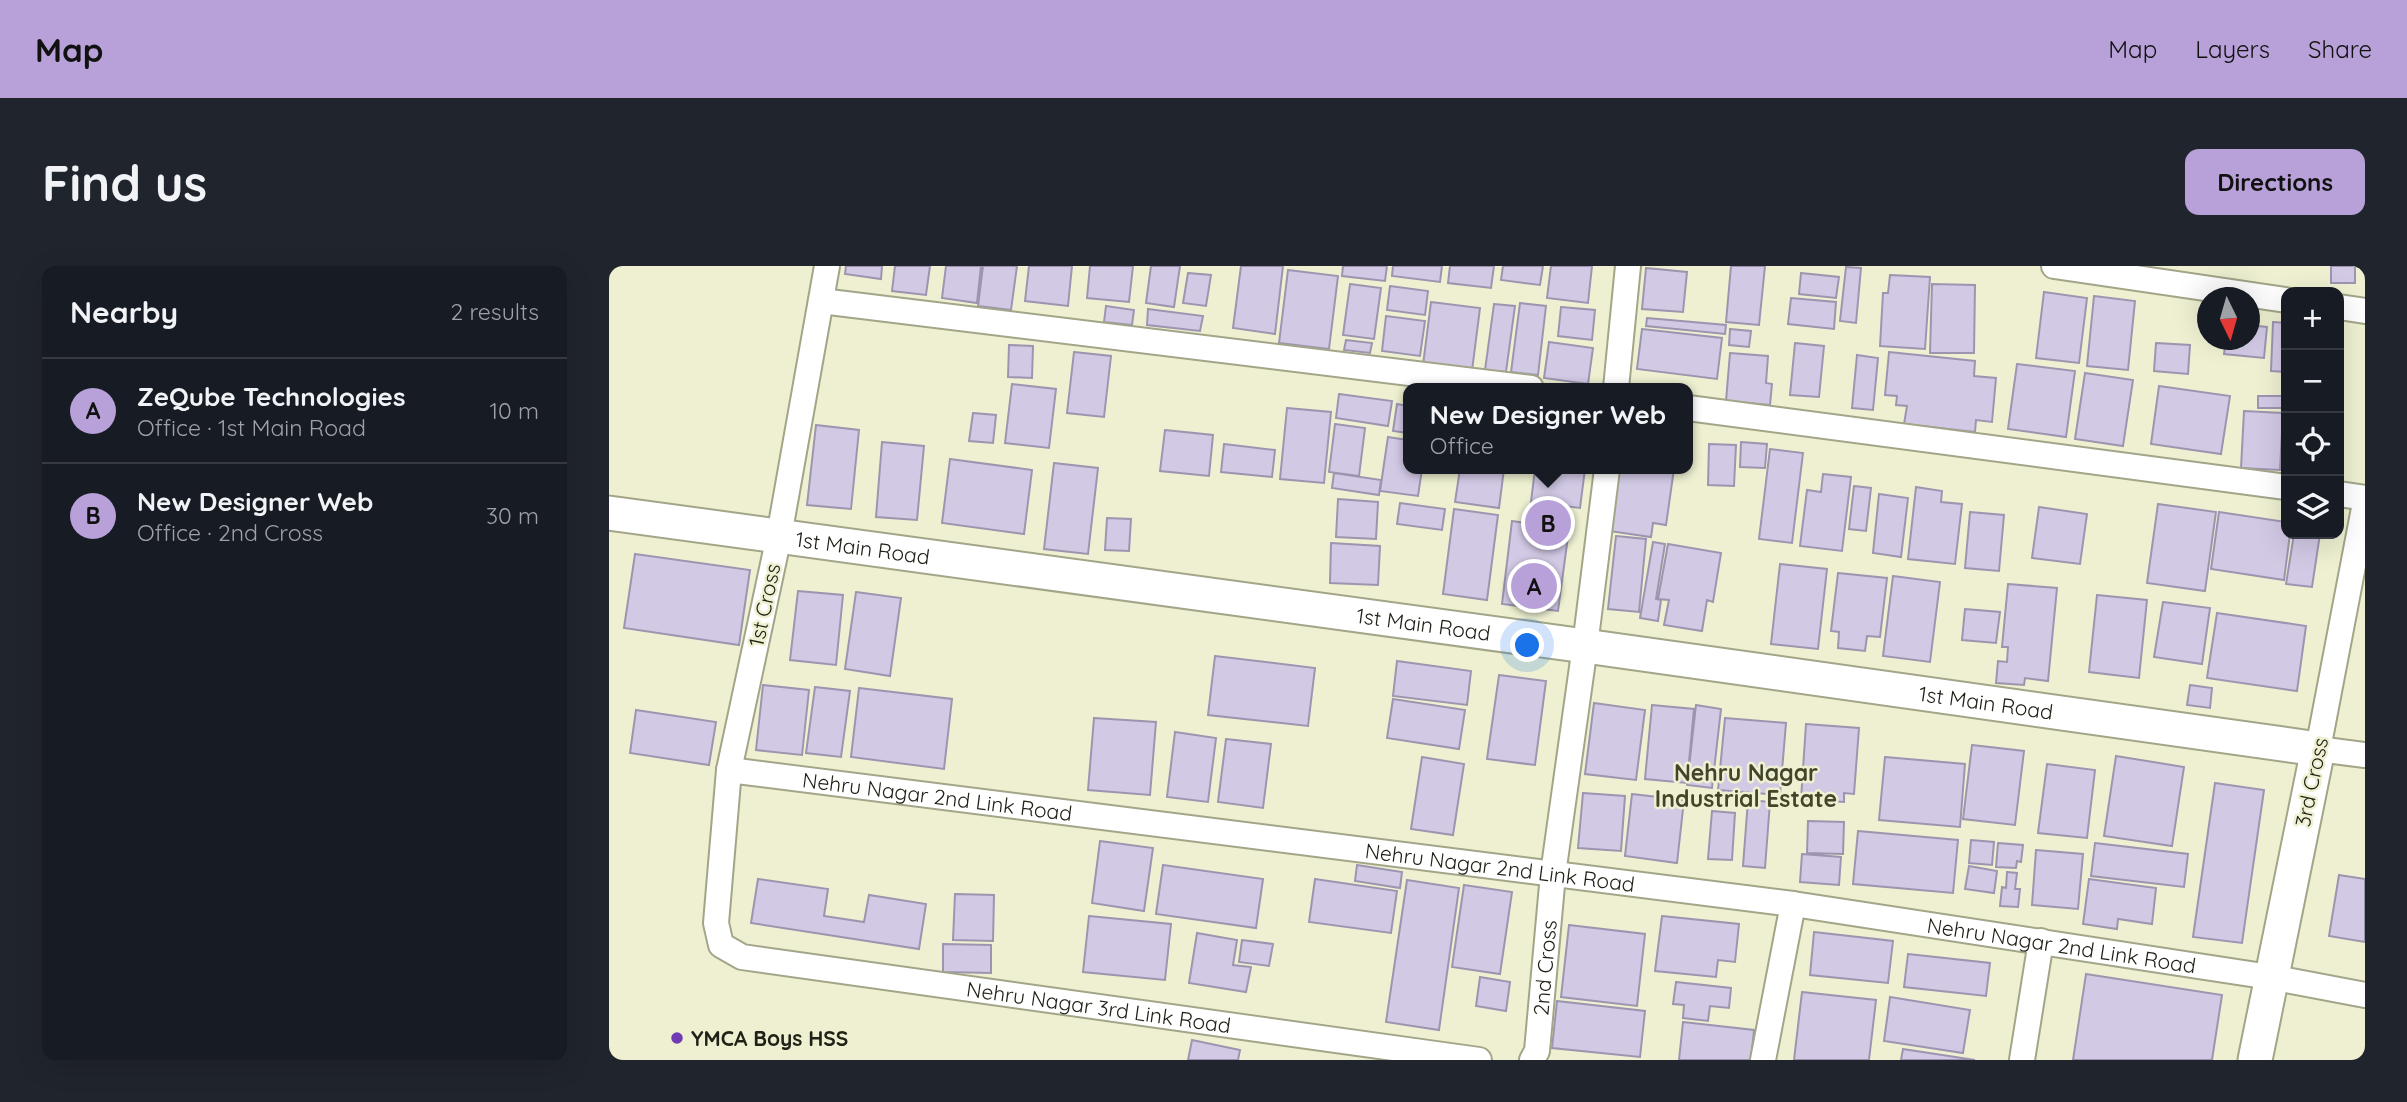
<!DOCTYPE html>
<html lang="en">
<head>
<meta charset="utf-8">
<style>
	body { margin:0; font-family:Quicksand,sans-serif; background:#20242c; color:#f1f3f6 }
	.controls { position:absolute; right:21px; top:21px; display:grid; overflow:hidden; border-radius:14px; box-shadow:0 7px 28px #0002 }
	.controls button { width:63px; height:63px; display:grid; place-items:center; padding:0; border:0; border-bottom:2px solid #363941; background:#171b24; color:#f1f3f6; font:35px sans-serif }
	.compass { position:absolute; left:1588px; top:21px; width:63px; height:63px; border-radius:50%; background:#171b24; box-shadow:0 7px 28px #0002; rotate:175deg }
	.you { position:absolute; left:919px; top:380px; width:24px; height:24px; margin:-18px; border:5px solid #fff; border-radius:50%; background:#1a73e8; box-shadow:0 0 0 10px #1a73e833 }
	.badge { display:grid; place-items:center; width:46px; height:46px; border-radius:50%; background:#b7a1d8; color:#111; font-size:23px; font-weight:700 }
	.pin { position:absolute; translate:-50% -50%; border:4px solid #fff; box-shadow:0 2px 7px #0006 }
	.popup { position:absolute; left:794px; top:117px; width:290px; height:91px; box-sizing:border-box; display:grid; place-content:center; border-radius:14px; background:#171b24; filter:drop-shadow(0 2px 5px #0005); font-size:23px; white-space:nowrap; color:#9ea1a6 }
	.popup b { font-size:26px; color:#f1f3f6 }
	.popup::after { content:''; position:absolute; left:50%; top:100%; margin-left:-14px; border:14px solid transparent; border-top-color:#171b24 }
	.list { margin:0; padding:0; list-style:none }
	h2 { display:flex; justify-content:space-between; align-items:center; height:91px; margin:0; padding:0 28px; font-size:30px }
	h2 small { font-size:23px; font-weight:400; color:#9ea1a6 }
	.list li { display:grid; grid-template-columns:46px 1fr auto; gap:21px; align-items:center; box-sizing:border-box; height:105px; padding:0 28px; border-top:2px solid #363941 }
	.list b { display:block; font-size:26px; white-space:nowrap }
	.list p { margin:0; font-size:23px; white-space:nowrap; color:#9ea1a6 }
	.list em { font-size:23px; font-style:normal; color:#9ea1a6 }
	.icon { flex:none; width:38px; height:38px; fill:none; stroke:currentColor; stroke-width:2; stroke-linecap:round; stroke-linejoin:round }
	.map { position:relative; flex:none; width:1756px; height:794px; overflow:hidden; border-radius:14px }
	header { display:flex; align-items:center; gap:42px; box-sizing:border-box; height:98px; padding:0 35px; background:#b7a1d8; color:#111 }
	header strong { font-size:33px }
	nav { display:flex; gap:38px; margin-inline-start:auto; font-size:24px }
	.intro { display:flex; align-items:center; justify-content:space-between; box-sizing:border-box; height:168px; padding:0 42px }
	h1 { margin:0; font-size:49px }
	.button { padding:18px 32px; border-radius:14px; background:#b7a1d8; color:#111; font-size:24px; font-weight:700 }
	main { display:flex; gap:42px; padding:0 42px }
	aside { flex:1; background:#171b24; border-radius:14px; box-shadow:0 7px 28px #0002 }
	.map>svg:first-child { display:block }
	.building { fill:#d2c9e5; stroke:#9d95b0; stroke-width:2 }
	.lines { fill:none; stroke-linecap:round; stroke-linejoin:round }
	.street-casing { stroke:#a3a588; stroke-width:28 }
	.secondary-casing { stroke:#a3a588; stroke-width:37 }
	.street { stroke:#fff; stroke-width:24 }
	.secondary { stroke:#fff; stroke-width:33 }
	.poi-dot { fill:#713cb3; stroke:#eef0d1; stroke-width:2.5 }
	.labels { text-anchor:middle; dominant-baseline:central; stroke-width:5; stroke-linejoin:round; paint-order:stroke }
	.street-label { font-size:21px; fill:#212217; stroke:#eef0d1 }
	.poi-label { font-size:21px; font-weight:bold; fill:#212217; stroke:#eef0d1; text-anchor:start }
	.neighbourhood-label { font-size:23px; font-weight:bold; fill:#43442a; stroke:#eef0d1 }
</style>
</head>
<body>
<header>
<strong>Map</strong>
<nav><a>Map</a><a>Layers</a><a>Share</a></nav>
</header>
<div class="intro"><h1>Find us</h1><a class="button">Directions</a></div>
<main>
<aside>
<h2>Nearby<small>2 results</small></h2>
<ul class="list">
<li><span class="badge">A</span><div><b>ZeQube Technologies</b><p>Office · 1st Main Road</p></div><em>10 m</em></li>
<li><span class="badge">B</span><div><b>New Designer Web</b><p>Office · 2nd Cross</p></div><em>30 m</em></li>
</ul>
</aside>
<div class="map">
<svg width="1756" height="794" viewBox="0 0 1756 794">
	<rect width="100%" height="100%" fill="#eef0d1"/>
	<path class="building" d="M237,0H273L272,13L236,8Z
		M286,0H321L317,29L283,25Z
		M337,0H372L368,37L333,32Z
		M374,0H408L402,44L369,40Z
		M420,0H463L459,40L416,35Z
		M481,0H524L520,36L478,32Z
		M542,0H571L565,41L537,37Z
		M632,0H674L666,68L624,62Z
		M734,0H778L776,15L733,10Z
		M784,0H833L831,16L783,10Z
		M841,0H885L882,22L839,17Z
		M894,0H934L931,19L892,14Z
		M942,0H983L979,37L938,32Z
		M1122,0H1156L1150,59L1117,56Z
		M1722,0H1746V17H1722Z
		M1237,1L1252,2L1247,57L1231,55Z
		M1037,2L1078,6L1074,46L1033,43Z
		M679,4L729,10L720,83L670,77Z
		M579,7L602,9L597,40L574,37Z
		M1192,7L1230,11L1227,32L1190,28Z
		M1281,9L1321,11L1316,83L1271,80L1274,27H1279Z
		M741,18L772,22L765,73L734,69Z
		M1323,18L1366,19L1365,87H1321Z
		M781,20L819,25L816,49L778,44Z
		M1435,26L1478,32L1470,97L1427,92Z
		M1485,30L1526,35L1519,104L1478,100Z
		M1182,32L1227,36L1225,63L1179,58Z
		M822,36L871,42L863,105L814,99Z
		M911,37L937,40L929,109L902,106Z
		M885,38L906,40L897,106L876,104Z
		M497,40L525,44L523,59L495,56Z
		M952,41L986,44L983,74L949,70Z
		M539,43L594,50L591,65L538,59Z
		M777,50L816,55L811,90L773,85Z
		M1038,52L1117,59L1116,68L1037,60Z
		M1664,56L1677,57V106L1662,105Z
		M1640,59L1658,61L1655,92L1615,88L1617,74H1640Z
		M1033,63L1113,72L1108,113L1028,103Z
		M1121,63L1142,65L1140,81L1120,79Z
		M737,74L763,77L761,87L735,84Z
		M940,76L984,82L979,118L935,112Z
		M1186,77L1215,80L1210,131L1181,129Z
		M1547,77L1581,79L1579,108L1545,105Z
		M400,79L424,80L423,112L399,111Z
		M465,86L502,90L495,151L458,147Z
		M1280,86L1366,95L1365,110L1387,112L1383,156L1367,154L1366,166L1295,158L1298,140L1287,139L1288,130L1276,129Z
		M1121,87L1159,90L1157,117L1163,118L1161,139L1117,135Z
		M1248,89L1269,92L1264,144L1243,142Z
		M1408,98L1466,105L1457,171L1399,163Z
		M1476,107L1524,114L1514,180L1466,173Z
		M403,118L447,123L440,182L396,177Z
		M1550,120L1621,130L1612,188L1542,178Z
		M730,128L783,135L779,160L727,152Z
		M1649,130H1676V142H1649Z
		M788,138L799,140V167L784,165Z
		M678,142L722,146L715,217L671,213Z
		M1635,145L1674,147L1671,204L1632,202Z
		M364,147L387,149L384,177L360,175Z
		M726,158L756,162L750,210L720,206Z
		M207,159L250,164L242,243L198,239Z
		M556,164L604,169L600,210L551,205Z
		M779,171L799,174V203H813L809,230L771,225Z
		M273,176L315,180L308,254L267,251Z
		M1132,176L1158,178L1156,202L1131,201Z
		M615,178L666,184L663,211L612,206Z
		M1100,178L1127,179L1125,220L1099,219Z
		M1161,183L1194,187L1183,277L1150,273Z
		M341,193L423,204L415,268L333,257Z
		M445,197L489,202L479,288L435,283Z
		M851,203H895L890,242L846,236Z
		M926,203H976L971,242L922,236Z
		M1007,203H1065L1057,259L1044,257L1042,271L1000,265Z
		M725,207L772,214L770,229L723,222Z
		M1214,208L1242,211L1233,285L1191,280L1198,224L1212,226Z
		M1245,220L1262,222L1257,265L1240,263Z
		M1307,221L1333,225L1332,236L1353,238L1346,298L1299,293Z
		M1270,228L1299,232L1292,291L1264,287Z
		M729,233L769,236L767,273L727,271Z
		M791,237L836,243L833,264L788,258Z
		M1549,238L1607,246L1596,325L1538,317Z
		M1430,241L1478,248L1471,298L1423,292Z
		M845,243L889,249L878,334L834,328Z
		M1361,246L1395,249L1390,305L1356,302Z
		M1610,246L1677,256V268H1681L1675,314L1602,303Z
		M498,252L522,253L520,285L496,284Z
		M903,255L960,263L949,345L893,338Z
		M1685,268H1711L1703,321L1677,318Z
		M1007,270L1037,273L1030,346L999,343Z
		M1044,276L1056,278L1047,333L1052,334L1049,355L1031,352Z
		M722,277L771,280L769,319L721,317Z
		M1059,278L1112,287L1104,336L1098,334L1093,365L1055,359L1060,334L1049,333Z
		M26,288L141,304L130,379L15,362Z
		M1171,298L1218,303L1209,383L1162,378Z
		M1229,307L1278,312L1271,371L1258,370L1256,385L1229,382L1230,366L1222,365Z
		M1284,310L1331,316L1321,396L1274,390Z
		M1399,318L1448,322L1439,415L1416,412L1415,419L1387,417L1389,395L1398,396L1399,381H1393Z
		M189,325L234,329L227,399L181,394Z
		M247,326L292,332L281,410L236,403Z
		M1488,329L1538,334L1530,412L1480,406Z
		M1554,336L1601,342L1593,398L1545,391Z
		M1356,343L1391,346L1387,377L1353,374Z
		M1608,347L1697,360L1688,425L1598,412Z
		M606,390L706,402L699,460L599,449Z
		M788,395L862,405L858,439L784,430Z
		M890,409L937,415L926,499L878,493Z
		M154,419L200,424L193,489L147,484Z
		M1581,419L1603,422L1601,442L1578,439Z
		M206,421L241,425L232,491L197,487Z
		M250,422L343,433L335,503L242,491Z
		M784,433L856,444L850,483L778,472Z
		M985,437L1036,444L1027,514L976,508Z
		M1043,439L1085,443L1078,517L1036,513Z
		M1087,439L1112,443L1103,522L1078,519Z
		M27,444L107,456L100,499L21,487Z
		M485,452L547,456L541,529L479,524Z
		M1116,452L1177,457L1171,529L1109,524Z
		M1197,458L1250,462L1245,528L1235,527V536L1192,533Z
		M566,466L607,472L599,536L558,531Z
		M617,473L662,478L654,542L609,536Z
		M1363,479L1415,485L1406,559L1354,553Z
		M1507,490L1575,501L1563,580L1495,570Z
		M813,491L855,498L844,569L802,563Z
		M1276,491L1356,498L1351,561L1270,554Z
		M1438,498L1486,504L1478,572L1429,567Z
		M1606,517L1655,524L1633,677L1584,671Z
		M974,527L1016,530L1012,585L969,582Z
		M1023,528L1075,534L1068,597L1016,590Z
		M1139,534L1161,536L1156,602L1134,600Z
		M1103,545L1126,547L1123,594L1099,593Z
		M1199,555L1235,556L1234,588L1198,587Z
		M1249,565L1349,574L1344,627L1244,618Z
		M1362,574L1385,576L1383,599L1360,597Z
		M491,575L544,582L535,645L483,637Z
		M1389,577L1414,579L1412,596L1408,595L1407,602L1387,601Z
		M1486,577L1579,588L1575,621L1482,610Z
		M1427,584L1474,588L1469,643L1423,639Z
		M1193,588L1232,591L1230,619L1191,616Z
		M554,599L654,613L647,662L547,648Z
		M748,599L793,606L791,622L746,615Z
		M1360,600L1388,605L1385,627L1356,623Z
		M1398,606L1408,607L1406,623H1411L1409,641L1391,640L1393,621L1397,622Z
		M1730,609L1756,613V676L1720,670Z
		M149,613L219,623L215,650L255,656L260,629L317,638L310,683L142,657Z
		M706,613L788,625L782,667L700,656Z
		M1480,613L1547,622L1543,658L1509,653L1508,663L1474,658Z
		M798,614L850,622L830,764L777,756Z
		M855,619L903,626L891,708L843,701Z
		M346,628L385,629L384,675L344,674Z
		M480,650L562,658L556,714L474,706Z
		M1053,650L1130,658L1126,696L1109,694L1107,711L1046,705Z
		M960,659L1036,668L1028,740L952,731Z
		M1205,666L1284,675L1279,717L1201,709Z
		M588,667L628,674L624,699L642,701L637,726L580,717Z
		M633,674L664,678L660,700L630,696Z
		M334,678L382,679V707L334,706Z
		M1299,688L1381,697L1377,730L1295,721Z
		M1477,708L1613,729L1603,794H1464Z
		M871,711L901,716L897,745L867,740Z
		M1067,716L1122,722L1120,742L1101,740L1099,755L1074,752L1075,739L1064,738Z
		M1193,726L1267,734L1260,794H1185Z
		M1281,731L1361,744L1354,787L1275,775Z
		M948,735L1036,745L1031,791L943,782Z
		M1074,756L1145,764L1142,794H1070Z
		M583,774L631,784L629,794H579Z
		M1294,783L1366,794H1292Z"/>
	<g class="lines">
		<g class="street-casing">
			<g id="street">
				<path id="s1" d="M218,0L170,270L120,504L107,657L112,679L133,691L870,794"/>
				<path d="M1445,0L1677,34"/>
				<path d="M212,35L922,122"/>
				<path d="M1730,41L1756,45"/>
				<path d="M1007,122L1019,0"/>
				<path d="M1079,142L1677,221"/>
				<path d="M1730,228L1756,232"/>
				<path d="M1756,237L1709,483L1756,489"/>
				<path id="s2" d="M120,504L1184,638L1661,711L1756,729"/>
				<path id="s3" d="M923,794L928,785L944,608L976,380L998,203"/>
				<path d="M1154,794L1184,638"/>
				<path d="M1413,794L1432,675"/>
			</g>
		</g>
		<g class="secondary-casing">
			<g id="secondary">
				<path id="s4" d="M0,247L976,380L1709,483L1646,794"/>
			</g>
		</g>
		<use href="#street" class="street"/>
		<use href="#secondary" class="secondary"/>
	</g>
	<circle class="poi-dot" cx="68" cy="772" r="7"/>
	<g class="labels">
		<g class="street-label">
			<text stroke="none"><textPath href="#s4" startOffset="256">1st Main Road</textPath></text>
			<text transform="translate(155 339) rotate(-78)">1st Cross</text>
			<text stroke="none"><textPath href="#s4" startOffset="822">1st Main Road</textPath></text>
			<text stroke="none"><textPath href="#s4" startOffset="1390">1st Main Road</textPath></text>
			<text transform="translate(1702 516) rotate(-78)">3rd Cross</text>
			<text stroke="none"><textPath href="#s2" startOffset="210">Nehru Nagar 2nd Link Road</textPath></text>
			<text stroke="none"><textPath href="#s2" startOffset="777">Nehru Nagar 2nd Link Road</textPath></text>
			<text stroke="none"><textPath href="#s2" startOffset="1344">Nehru Nagar 2nd Link Road</textPath></text>
			<text stroke="none"><textPath href="#s3" startOffset="94">2nd Cross</textPath></text>
			<text stroke="none"><textPath href="#s1" startOffset="1074">Nehru Nagar 3rd Link Road</textPath></text>
		</g>
		<g class="poi-label">
			<text x="82" y="772">YMCA Boys HSS</text>
		</g>
		<g class="neighbourhood-label">
			<text x="1137" y="506">Nehru Nagar<tspan x="1137" dy="26">Industrial Estate</tspan></text>
		</g>
	</g>
</svg>
<div class="controls">
<button>+</button>
<button>−</button>
<button><svg class="icon" aria-label="locate" viewBox="0 0 24 24"><circle cx="12" cy="12" r="6"/><path d="M12 2v4M12 18v4M2 12h4M18 12h4"/></svg></button>
<button><svg class="icon" aria-label="layers" viewBox="0 0 24 24"><path d="M12 4l9 5-9 5-9-5zM3 14l9 5 9-5"/></svg></button>
</div>
<svg class="compass" viewBox="-18 -18 36 36"><path d="M0-13l5 13h-10z" fill="#e53935"/><path d="M0 13l5-13h-10z" fill="#9ea1a6"/></svg>
<div class="you"></div>
<div class="pin badge" style="left:925px;top:320px">A</div>
<div class="pin badge" style="left:939px;top:257px">B</div>
<div class="popup"><b>New Designer Web</b>Office</div>
</div>
</main>
</body>
</html>
